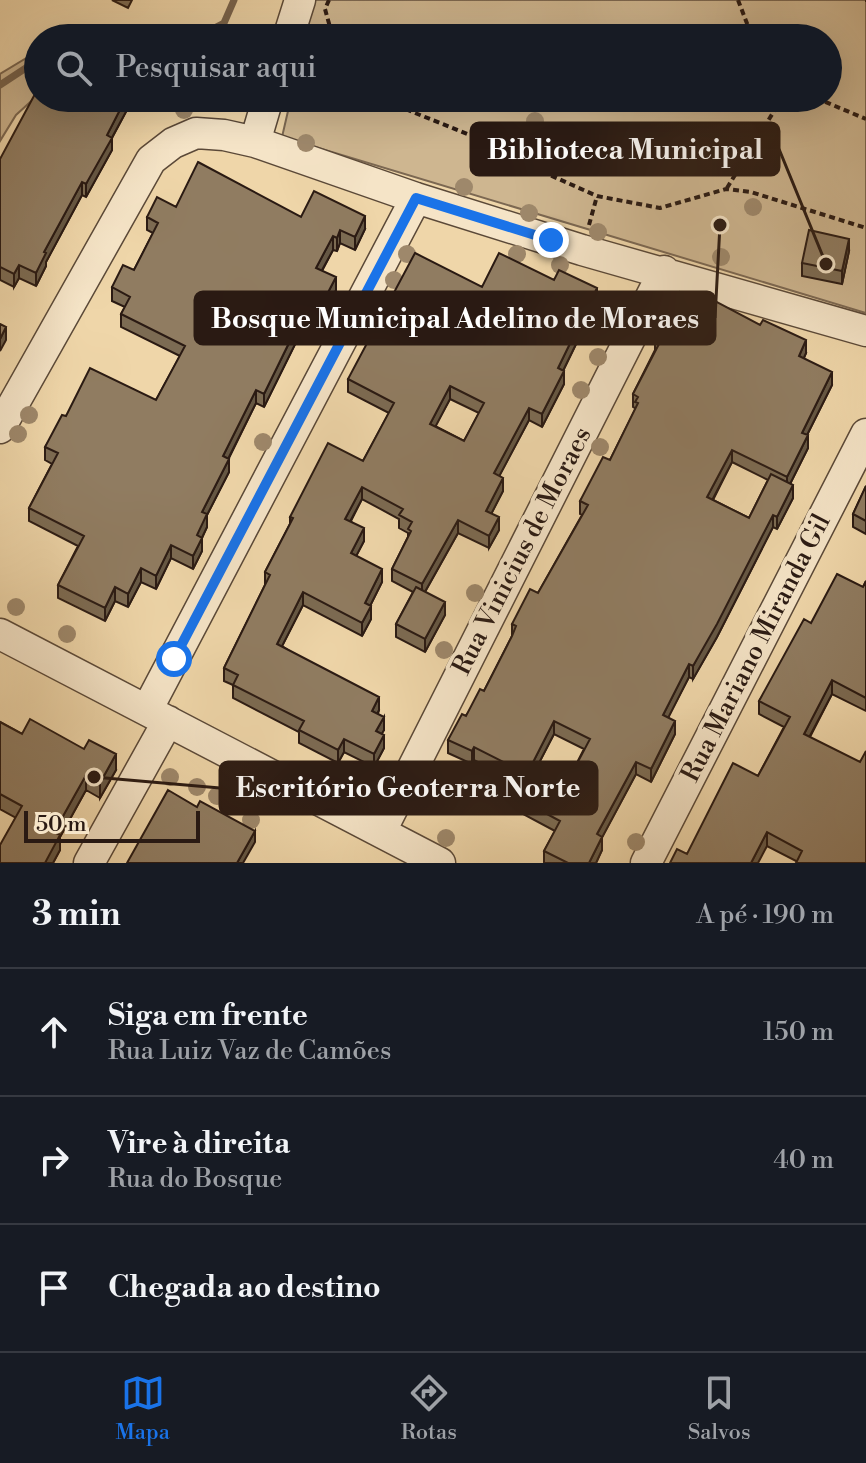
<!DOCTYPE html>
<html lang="pt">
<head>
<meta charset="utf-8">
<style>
	body { margin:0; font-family:"Libre Bodoni",serif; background:#242831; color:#f1f3f6 }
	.scale { position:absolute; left:24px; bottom:20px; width:176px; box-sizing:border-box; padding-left:8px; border:4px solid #2a1a13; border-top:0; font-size:22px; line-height:28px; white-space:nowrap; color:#2a1a13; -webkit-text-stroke:6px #f5e4c7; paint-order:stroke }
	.stop { position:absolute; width:24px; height:24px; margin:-18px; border:6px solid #1a73e8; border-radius:50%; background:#fff }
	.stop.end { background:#1a73e8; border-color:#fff; box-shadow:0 2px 8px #0008 }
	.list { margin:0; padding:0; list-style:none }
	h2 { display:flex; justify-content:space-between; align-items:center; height:104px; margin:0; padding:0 32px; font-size:34px }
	h2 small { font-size:26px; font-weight:400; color:#9ea1a6 }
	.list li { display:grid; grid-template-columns:52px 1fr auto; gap:24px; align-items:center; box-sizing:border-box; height:128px; padding:0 32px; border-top:2px solid #363941 }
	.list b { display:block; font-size:30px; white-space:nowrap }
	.list p { margin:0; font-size:26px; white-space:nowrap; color:#9ea1a6 }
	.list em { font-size:26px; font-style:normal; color:#9ea1a6 }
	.icon { flex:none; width:44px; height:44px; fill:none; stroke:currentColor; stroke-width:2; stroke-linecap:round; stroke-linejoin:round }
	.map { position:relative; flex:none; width:866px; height:863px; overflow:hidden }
	.search { position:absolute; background:#171b24; box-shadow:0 8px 32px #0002; left:24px; right:24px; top:24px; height:88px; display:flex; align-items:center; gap:20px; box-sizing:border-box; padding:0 28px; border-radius:44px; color:#9ea1a6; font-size:30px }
	.sheet { height:488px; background:#171b24 }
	nav { display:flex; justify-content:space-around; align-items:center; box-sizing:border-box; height:112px; border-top:2px solid #363941; background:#171b24; font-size:22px; color:#9ea1a6 }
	nav a { display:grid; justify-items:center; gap:4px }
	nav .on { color:#1a73e8 }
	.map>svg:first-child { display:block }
	.green { fill:#ceb690; stroke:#7c6852; stroke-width:2 }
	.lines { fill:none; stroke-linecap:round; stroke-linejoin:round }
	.stream { stroke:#78644e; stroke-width:7 }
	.minor-casing { stroke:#5b4938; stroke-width:33 }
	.path { stroke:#2a1a13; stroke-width:4; stroke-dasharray:6 4; stroke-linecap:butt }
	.minor { stroke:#f5e4c7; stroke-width:30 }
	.tree { fill:#9e886b }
	.wall { fill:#7c6b53; stroke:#2a1a13; stroke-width:2; fill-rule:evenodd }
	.shaded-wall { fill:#655744; stroke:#2a1a13; stroke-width:2 }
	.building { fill:#907c61; stroke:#2a1a13; stroke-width:2; fill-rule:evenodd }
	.route { stroke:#1a73e8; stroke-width:10 }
	.labels { text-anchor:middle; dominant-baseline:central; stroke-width:8; stroke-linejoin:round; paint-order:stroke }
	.street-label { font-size:26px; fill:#2a1a13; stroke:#f5e4c7 }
	.leader { fill:none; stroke:#2a1a13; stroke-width:3 }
	.callout-dot { fill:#2a1a13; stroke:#f5e4c7; stroke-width:3 }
	.callout { fill:#2a1a13; stroke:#2a1a13; stroke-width:3 }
	.callout-label { font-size:28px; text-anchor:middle; font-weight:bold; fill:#fff }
</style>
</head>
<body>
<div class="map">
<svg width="866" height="863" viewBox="0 0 866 863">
	<rect width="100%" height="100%" fill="#efd6a9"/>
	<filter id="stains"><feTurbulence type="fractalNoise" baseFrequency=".0025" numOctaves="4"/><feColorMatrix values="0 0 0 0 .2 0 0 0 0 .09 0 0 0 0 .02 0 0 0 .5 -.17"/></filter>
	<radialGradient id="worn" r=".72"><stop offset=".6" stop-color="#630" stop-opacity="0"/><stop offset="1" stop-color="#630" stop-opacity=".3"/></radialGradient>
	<path class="green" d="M314,0H866V313L282,137L291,98H828V38H305Z
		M38,51V95L16,115L0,141V74Z"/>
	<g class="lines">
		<path class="stream" d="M95,38L114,31L169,38
			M195,38L224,23L234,0
			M0,85L38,60"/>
		<g class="minor-casing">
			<path id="minor" d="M288,38L300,0
				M255,142L268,98
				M0,428L151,160L173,143L196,133L224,135L255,142L416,198L582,250L866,331
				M0,634L440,863
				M147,710L416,198
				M381,831L664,271
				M89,863L168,721
				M646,863L866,434"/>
		</g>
		<path class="path" d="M329,0L325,9L333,38
			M738,0L748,26L756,38
			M865,0H866
			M378,98L477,138L534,168L597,196L660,208L726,189L751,192L866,228
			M816,98L866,119
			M727,188L782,98
			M589,225L597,196"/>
		<use href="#minor" class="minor"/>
	</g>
	<g class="tree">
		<circle cx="184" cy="110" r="9"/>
		<circle cx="535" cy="121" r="9"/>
		<circle cx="306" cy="143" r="9"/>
		<circle cx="464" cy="187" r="9"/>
		<circle cx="753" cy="207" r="9"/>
		<circle cx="529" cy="213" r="9"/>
		<circle cx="598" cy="232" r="9"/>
		<circle cx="407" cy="254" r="9"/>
		<circle cx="517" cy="254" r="9"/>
		<circle cx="721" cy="257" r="9"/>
		<circle cx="560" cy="265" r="9"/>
		<circle cx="394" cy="280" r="9"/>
		<circle cx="598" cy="357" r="9"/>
		<circle cx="581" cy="390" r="9"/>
		<circle cx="29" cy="415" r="9"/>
		<circle cx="18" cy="434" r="9"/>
		<circle cx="263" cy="442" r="9"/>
		<circle cx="600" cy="447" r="9"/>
		<circle cx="475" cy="593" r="9"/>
		<circle cx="16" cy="607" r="9"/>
		<circle cx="67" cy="634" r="9"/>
		<circle cx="444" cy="650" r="9"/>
		<circle cx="170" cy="777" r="9"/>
		<circle cx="197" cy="787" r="9"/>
		<circle cx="217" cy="796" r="9"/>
		<circle cx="251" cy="820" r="9"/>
		<circle cx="446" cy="838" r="9"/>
		<circle cx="636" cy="842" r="9"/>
	</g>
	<path class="wall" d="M112,0H132L128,8Z
		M128,98V108L112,138V150L86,197L82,195L46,262V266L36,286L19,278L14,287L0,280V159L48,102Z
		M176,207L301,217L365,229L355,250L340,243L337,251L333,250L322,271L336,290L322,317L311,312L264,407L256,403L229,458V472L207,515V527L202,538V551L193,569L171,558L156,589L141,582L128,607L115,601L105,621L58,598V585L78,546L29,521V508L52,464L45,460V447L66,416L156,400L180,356L121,327V314L125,307L112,301V287L134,270L153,233L147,230V217Z
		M849,251L842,284L802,276V263Z
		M482,287L597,301L563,371L564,384L542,427L529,420L499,476L503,491L491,514L499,530L489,548L458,533L425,592L445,615L425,652L396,637V624L413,592L392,581V569L408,537V533L399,528V519L362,499L351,521L364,541L356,556L382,582L370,606L371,619L362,636L303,605L282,646L379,710L378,714L384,730L381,734L384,748L374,767L344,752L338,763L299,743V732L233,698V685L224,681V668L265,585V572L290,524V517L363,461L389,413L348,392V379ZM450,399L479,413L464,441L435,426Z
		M655,339L806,353L804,358L832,385L807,435L808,448L790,484L793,498L777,529L773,527L717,637L693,679L689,677L668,717L675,734L651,782L636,774L602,837V850L596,863H544V851L555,831L521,813V800L564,788L584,749L554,734L527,786L474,760L472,764L448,753V740L484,691L512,636V624L538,593L582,515L580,514V501L610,460L635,410V408L633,407V394L655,350ZM732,462L768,480L749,518L713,500Z
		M866,486V534L853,527V514Z
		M866,581V711L832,694L810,737L866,863L796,861L767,846L687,854L758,776L784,727L759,714V701L811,623L863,587Z
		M0,722L22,734L116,770L100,798L86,790L60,837V850L53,863H0L1,846L16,818L0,809Z"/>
	<path class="shaded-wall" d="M126,98H128V108L109,143L112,138V150L86,197V184L107,135Z
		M82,182V195L46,262V266L36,286V273L44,252Z
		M365,216V229L355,250V237Z
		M340,230V243L337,251V238Z
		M333,236V250L316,281V268Z
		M849,239V251L842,284V271Z
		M19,265V278L14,287V274Z
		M336,277V290L322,317V304Z
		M597,288V301L558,381V368Z
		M311,298V312L264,407V394Z
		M6,327V340L0,351V339Z
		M806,340V353L799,369V356Z
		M564,371V384L542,427V414Z
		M832,372V385L802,445V433Z
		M450,386V399L430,437V424Z
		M256,390V403L223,469V456Z
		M529,408V420L494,486V473Z
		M808,435V448L787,490V477Z
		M732,450V462L707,510V497Z
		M229,459V472L207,515V527L197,548V535L202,512Z
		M503,478V491L486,524V511Z
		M793,485V498L777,529V517Z
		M362,487V499L345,531V519Z
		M773,515V527L717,637L693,679V666Z
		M499,517V530L489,548V536Z
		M458,520V533L422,597V584Z
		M364,528V541L351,566V553Z
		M202,538V551L193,569V556Z
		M171,545V558L156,589V576Z
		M141,568V582L128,607V594Z
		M382,569V582L365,616V603Z
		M115,587V601L105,621V608Z
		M303,592V605L277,656V644Z
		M445,602V615L425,652V639Z
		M371,606V619L362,636V623Z
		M689,664V677L663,728V715Z
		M832,680V694L804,747V734Z
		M379,697V710L372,724V711Z
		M384,717V730L376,744V731Z
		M554,721V734L527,786V774Z
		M675,721V734L651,782V769Z
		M384,735V748L374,767V754Z
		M344,739V752L338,763V750Z
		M474,747V760L472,764V751Z
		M116,754V770L100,798V783Z
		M636,762V774L597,847V834Z
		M86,775V790L60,837V850L53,863H45L54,832Z
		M255,831V842L243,863H237Z
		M767,832V846L758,863H751Z
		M602,837V850L596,863H589Z"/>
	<path class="building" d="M35,94L38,96V98H41L48,102L50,98H126L107,135L112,138L86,184L82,182L44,252L46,253L36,273L19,265L14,274L0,267V159Z
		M198,162L301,217L314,191L365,216L355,237L340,230L337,238L333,236L316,268L336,277L322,304L311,298L264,394L256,390L223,456L229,459L202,512L207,514L197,535L202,538L193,556L171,545L156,576L141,568L128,594L115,587L105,608L58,585L84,536L29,508L58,453L45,447L62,415L66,416L90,368L156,400L185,346L121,314L130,297L112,287L123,265L134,270L158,223L147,217L157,197L176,207Z
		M809,230L849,239L842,271L802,263Z
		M415,253L482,287L499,253L554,280L559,270L597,288L558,368L564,371L542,414L529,408L494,473L503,478L486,511L499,517L489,536L458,520L422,584L392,569L411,531L408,529L412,522L399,515L403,509L362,487L345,519L364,528L351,553L382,569L365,603L371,606L362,623L303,592L277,644L379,697L372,711L384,717L376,731L384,735L374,754L344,739L338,750L299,730L304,721L233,685L238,675L224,668L270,575L265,572L293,518L290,517L328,443L363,461L394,403L348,379ZM450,386L484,403L464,441L430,424Z
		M680,292L696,301L700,293L760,325L763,320L806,340L799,356L832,372L802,433L808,435L787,477L732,450L707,497L749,518L771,474L793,485L777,517L773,515L717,624L693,666L689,664L663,715L675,721L651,769L636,762L597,834L602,837L589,863H568L544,851L560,821L521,800L534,773L564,788L590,739L554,721L527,774L474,747L472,751L448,740L462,714L466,716L480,689L484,691L512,636L516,626L512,624L530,589L538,593L588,505L580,501L603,457L610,460L638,403L635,402L638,397L633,394L660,342L655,339Z
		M0,324L6,327L0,339Z
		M866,486V521L853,514Z
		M837,574L863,587L866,581V698L832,680L804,734L860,762L866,751V863H796L802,851L767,832L751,863H670L677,849L687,854L733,763L758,776L790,717L759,701L804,619L811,623Z
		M416,587L445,602L425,639L396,624Z
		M30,719L84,749L89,740L116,754L100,783L86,775L54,832L60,835L45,863H0V845L22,806L0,794V722L22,734Z
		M168,790L197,807L200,801L255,831L237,863H127Z"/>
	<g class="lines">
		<path class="route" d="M174,659L416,198L551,240"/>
	</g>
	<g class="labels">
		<g class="street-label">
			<text transform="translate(522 551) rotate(-63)">Rua Vinicius de Moraes</text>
			<text transform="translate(756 648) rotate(-63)">Rua Mariano Miranda Gil</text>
		</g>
	</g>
	<path class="leader" d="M826 264L779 149M720 225L715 318M94 777L220 788"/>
	<g class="callout-dot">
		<circle cx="826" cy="264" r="8"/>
		<circle cx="720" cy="225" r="8"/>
		<circle cx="94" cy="777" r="8"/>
	</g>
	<g class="callout">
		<rect x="471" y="123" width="308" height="52" rx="8"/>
		<rect x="195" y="292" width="520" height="52" rx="8"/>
		<rect x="220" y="762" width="377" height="52" rx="8"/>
	</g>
	<g class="callout-label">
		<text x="625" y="159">Biblioteca Municipal</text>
		<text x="455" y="328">Bosque Municipal Adelino de Moraes</text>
		<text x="408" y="797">Escritório Geoterra Norte</text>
	</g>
	<rect width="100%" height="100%" filter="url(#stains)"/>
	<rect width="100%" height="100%" fill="url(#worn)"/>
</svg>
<div class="scale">50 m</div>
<div class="stop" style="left:174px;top:659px"></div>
<div class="stop end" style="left:551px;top:240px"></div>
<div class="search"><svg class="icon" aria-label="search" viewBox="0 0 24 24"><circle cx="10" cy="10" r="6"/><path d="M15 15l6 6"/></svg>Pesquisar aqui</div>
</div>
<section class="sheet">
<h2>3 min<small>A pé · 190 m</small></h2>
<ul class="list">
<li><svg class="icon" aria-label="ahead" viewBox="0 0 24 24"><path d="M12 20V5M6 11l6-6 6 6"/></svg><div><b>Siga em frente</b><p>Rua Luiz Vaz de Camões</p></div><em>150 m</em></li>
<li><svg class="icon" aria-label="right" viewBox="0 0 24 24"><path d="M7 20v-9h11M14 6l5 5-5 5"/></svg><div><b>Vire à direita</b><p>Rua do Bosque</p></div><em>40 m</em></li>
<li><svg class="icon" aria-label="arrive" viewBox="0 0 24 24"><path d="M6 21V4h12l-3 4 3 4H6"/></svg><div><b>Chegada ao destino</b></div></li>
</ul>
</section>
<nav>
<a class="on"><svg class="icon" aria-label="map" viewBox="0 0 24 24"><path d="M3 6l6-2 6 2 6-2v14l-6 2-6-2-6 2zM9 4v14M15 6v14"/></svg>Mapa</a>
<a><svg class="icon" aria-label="directions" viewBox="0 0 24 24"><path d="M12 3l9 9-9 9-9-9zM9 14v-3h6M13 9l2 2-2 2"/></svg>Rotas</a>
<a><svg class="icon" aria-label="saved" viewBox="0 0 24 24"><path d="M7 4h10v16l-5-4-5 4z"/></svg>Salvos</a>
</nav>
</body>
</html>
